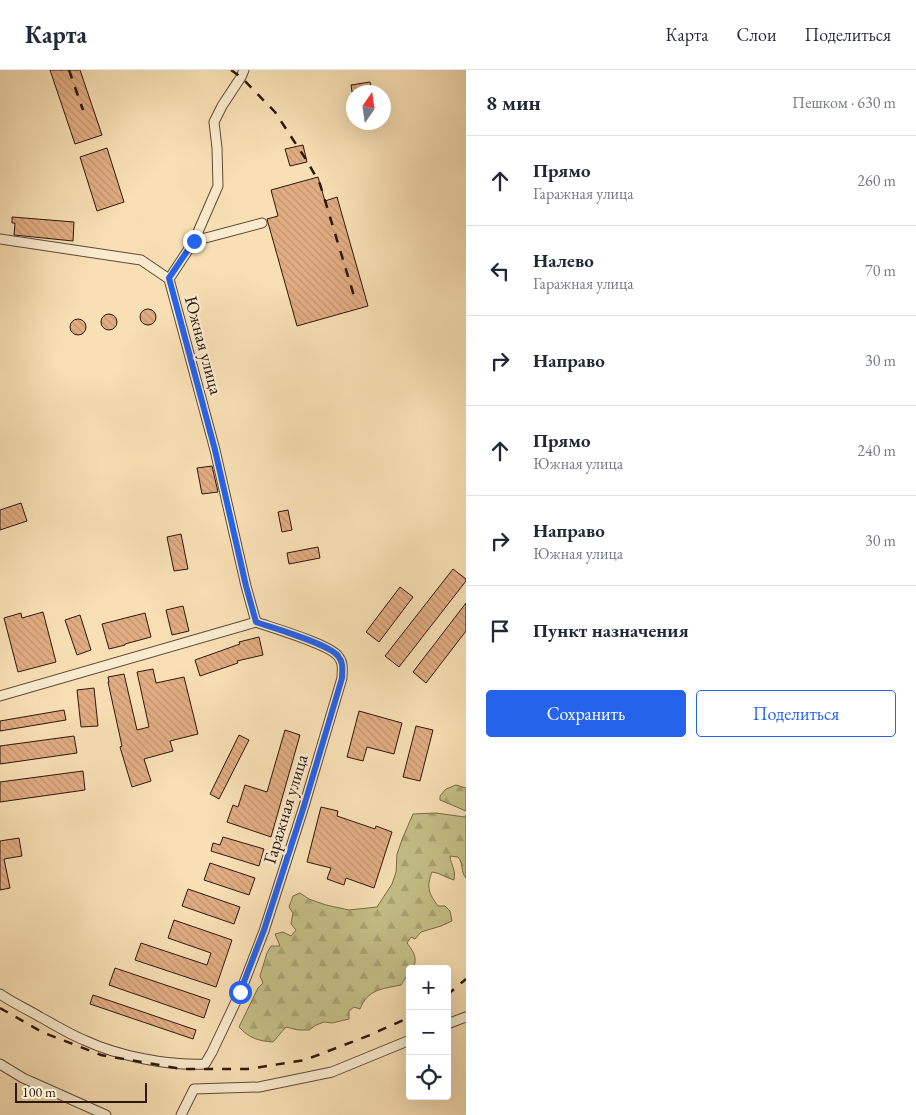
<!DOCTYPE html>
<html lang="ru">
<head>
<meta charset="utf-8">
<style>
	body { margin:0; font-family:"EB Garamond",serif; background:#f2f2f3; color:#1f2937 }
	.controls { position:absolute; right:15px; bottom:15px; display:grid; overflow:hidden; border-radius:5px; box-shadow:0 5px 20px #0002 }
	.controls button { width:45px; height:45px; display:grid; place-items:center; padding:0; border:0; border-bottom:1px solid #e0e1e3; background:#fff; color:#1f2937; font:25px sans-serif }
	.compass { position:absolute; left:346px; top:15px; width:45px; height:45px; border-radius:50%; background:#fff; box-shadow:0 5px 20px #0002; rotate:13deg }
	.scale { position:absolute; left:15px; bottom:12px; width:132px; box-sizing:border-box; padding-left:5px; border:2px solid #2d180e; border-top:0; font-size:14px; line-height:18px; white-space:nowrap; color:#2d180e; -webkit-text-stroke:4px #faebce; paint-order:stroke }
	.stop { position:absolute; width:15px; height:15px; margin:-11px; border:4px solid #2563eb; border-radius:50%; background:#fff }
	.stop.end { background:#2563eb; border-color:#fff; box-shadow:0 1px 5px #0008 }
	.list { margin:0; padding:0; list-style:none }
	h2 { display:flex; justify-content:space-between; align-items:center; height:65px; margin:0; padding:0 20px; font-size:21px }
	h2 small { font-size:16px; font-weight:400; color:#747a83 }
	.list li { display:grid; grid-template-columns:32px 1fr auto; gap:15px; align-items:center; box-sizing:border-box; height:90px; padding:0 20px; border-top:1px solid #e0e1e3 }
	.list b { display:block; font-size:19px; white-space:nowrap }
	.list p { margin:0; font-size:16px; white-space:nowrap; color:#747a83 }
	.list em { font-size:16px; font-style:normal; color:#747a83 }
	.actions { display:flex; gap:10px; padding:15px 20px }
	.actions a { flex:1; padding:11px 0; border:1px solid #2563eb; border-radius:5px; text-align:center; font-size:18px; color:#2563eb }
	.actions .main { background:#2563eb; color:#fff }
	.icon { flex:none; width:28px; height:28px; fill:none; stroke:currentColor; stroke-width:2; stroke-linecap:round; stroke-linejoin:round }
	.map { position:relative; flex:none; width:466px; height:1045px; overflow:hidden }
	header { display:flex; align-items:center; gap:30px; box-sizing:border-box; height:70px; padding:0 25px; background:#fff; border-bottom:1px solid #e0e1e3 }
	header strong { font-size:24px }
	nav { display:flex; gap:28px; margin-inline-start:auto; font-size:18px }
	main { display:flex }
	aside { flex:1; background:#fff }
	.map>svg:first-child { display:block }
	.forest { fill:url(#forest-firs); stroke:#796c4a }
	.building { fill:url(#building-back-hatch); stroke:#2d180e }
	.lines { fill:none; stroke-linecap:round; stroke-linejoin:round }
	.minor-casing { stroke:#604a38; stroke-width:11 }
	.minor { stroke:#faebce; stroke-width:9 }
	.rail { stroke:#2d180e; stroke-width:2.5; stroke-dasharray:9 9; stroke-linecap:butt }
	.route { stroke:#2563eb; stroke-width:6 }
	.labels { text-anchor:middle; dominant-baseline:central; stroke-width:5; stroke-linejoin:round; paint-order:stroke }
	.street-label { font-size:18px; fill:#2d180e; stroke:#faebce }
</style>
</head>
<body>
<header>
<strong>Карта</strong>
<nav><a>Карта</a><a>Слои</a><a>Поделиться</a></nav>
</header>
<main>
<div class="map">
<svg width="466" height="1045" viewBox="0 0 466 1045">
	<defs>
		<pattern id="forest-firs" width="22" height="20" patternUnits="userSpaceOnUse" patternTransform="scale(1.25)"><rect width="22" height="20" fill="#c5c087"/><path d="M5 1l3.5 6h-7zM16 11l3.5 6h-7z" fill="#aaa473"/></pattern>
		<pattern id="building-back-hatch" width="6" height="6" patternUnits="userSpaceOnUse" patternTransform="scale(1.25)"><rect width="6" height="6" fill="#e2ad82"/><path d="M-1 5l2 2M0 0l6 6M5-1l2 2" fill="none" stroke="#c2946f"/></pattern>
	</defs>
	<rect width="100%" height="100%" fill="#f8e0b4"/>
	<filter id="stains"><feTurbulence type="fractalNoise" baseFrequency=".004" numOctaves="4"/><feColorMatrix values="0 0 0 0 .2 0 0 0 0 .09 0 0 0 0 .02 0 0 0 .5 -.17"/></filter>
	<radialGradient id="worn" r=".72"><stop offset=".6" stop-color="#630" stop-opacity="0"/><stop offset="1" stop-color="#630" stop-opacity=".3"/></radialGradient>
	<path class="forest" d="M456,715L466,718V741L440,730V726L446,719Z
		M436,743L465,747L466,745V808C460,801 464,794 458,787L450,786C451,796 456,799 454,810C446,808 441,803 432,802C426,817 429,824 438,836H445L450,841L452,851L441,856L421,862L415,869L411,867L407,873C413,881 419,889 412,899H410V901L401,915C382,919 368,919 360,939L354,937L349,941V949L332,953L324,952L316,955L309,960H298L286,957L273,972C258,971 249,968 239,957L258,918L263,913L260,906L267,883L271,876H280L275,864L283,862L291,866L296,860L291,854L293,843L289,837L293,826L300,823L309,829L326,835L349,840L377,837L392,814L396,802L397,784L403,767L413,744Z"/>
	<path class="building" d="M50,0H80L102,65L75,74Z
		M370,12L372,21L352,22L351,15Z
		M303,75L307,92L290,96L285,79Z
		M107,78L124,132L97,141L80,87Z
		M318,107L325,131L337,127L368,236L297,256L267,149L278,146L271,120Z
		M12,147L74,152L73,171L14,165L15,153H12Z
		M140 247a8 8 0 1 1 16 0a8 8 0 1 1-16 0Z
		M101 252a8 8 0 1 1 16 0a8 8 0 1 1-16 0Z
		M70 257a8 8 0 1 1 16 0a8 8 0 1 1-16 0Z
		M212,396L218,422L202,424L197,398Z
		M21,433L27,451L0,460V440Z
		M288,440L292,460L282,462L278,442Z
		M181,464L188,499L174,501L167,467Z
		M318,477L320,488L289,494L287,483Z
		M453,499L466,509V511L399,597L385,586Z
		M400,517L413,527L379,572L366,562Z
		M466,533V561L426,613L413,602Z
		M183,536L189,561L172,565L166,540Z
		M43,542L56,592L18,602L4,548L21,543L22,548Z
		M145,543L151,567L125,574V575L109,579L102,554Z
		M80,545L91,580L77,585L65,550Z
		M259,567L263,585L237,591L238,593L200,606L195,590L240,574L239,572Z
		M153,599L156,613L184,607L198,664L170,671L173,681L144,689L151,711L132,717L120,677L122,676L108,612H109L108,607L124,604L137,660L149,657L137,602Z
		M94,618L98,656L81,657L77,620Z
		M64,640L66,650L0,661V651Z
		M359,641L402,653L394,684L367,677L363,691L347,687Z
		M416,656L433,660L420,711L403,707Z
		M285,660L300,665L271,767L227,752L233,735L238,737L245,715L267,722Z
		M239,665L249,670L219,729L210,724Z
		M74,666L77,683L0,694V676Z
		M83,701L85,720L0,732V712Z
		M321,737L338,741L337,746L375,759L376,756L392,762L374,818L346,808L344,815L327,809L331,798L307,792Z
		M223,767L264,779L259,796L211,781L213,773L220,775Z
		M19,768L22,786L4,789L10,818L0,820V771Z
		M210,793L255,808L249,825L204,810Z
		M188,819L240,837L234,854L182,836Z
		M174,850L232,870L216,917L135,890L141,873L207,895L211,883L168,868Z
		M115,898L210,930L204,948L109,915Z
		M93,925L196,960L193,969L90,934Z"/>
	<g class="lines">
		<g class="minor-casing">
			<path id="minor" d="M244,0L241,7L222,36L214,52L217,78L218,116L194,171L169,209L215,380L246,516L256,552
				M0,169L141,190L169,209
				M194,171L262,153
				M0,626L256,552
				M0,924C13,933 27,939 40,947C55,955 69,964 84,970C118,986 168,996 205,994L212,982L240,923L264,861L304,736L342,608C342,600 344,593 338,586C329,574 273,558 256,552
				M447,954L466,947
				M0,994L23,1008L106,1045
				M181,1045L194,1019L259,1017L332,1002L410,970"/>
		</g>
		<use href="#minor" class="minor"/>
		<path class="rail" d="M69,0L83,40
			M231,0L241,7L275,42L307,91L320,114L354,226
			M447,925L466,909
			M0,938L42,962L101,985L182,999H248L305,990L370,965L410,947"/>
	</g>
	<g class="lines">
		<path class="route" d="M194,171L169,208L215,380L246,516L256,552C273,558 329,574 338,586C344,593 342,600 342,608L304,736L264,860L240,922"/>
	</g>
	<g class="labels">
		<g class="street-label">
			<text transform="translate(204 275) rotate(75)">Южная улица</text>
			<text transform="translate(285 739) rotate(-73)">Гаражная улица</text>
		</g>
	</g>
	<rect width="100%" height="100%" filter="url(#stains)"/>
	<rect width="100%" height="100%" fill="url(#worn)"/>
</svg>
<div class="controls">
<button>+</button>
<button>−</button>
<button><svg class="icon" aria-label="locate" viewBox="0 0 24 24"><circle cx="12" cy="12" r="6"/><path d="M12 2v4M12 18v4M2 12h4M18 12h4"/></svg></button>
</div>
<svg class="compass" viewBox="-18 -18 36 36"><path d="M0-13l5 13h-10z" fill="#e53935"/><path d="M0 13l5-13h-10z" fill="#747a83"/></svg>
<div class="scale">100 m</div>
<div class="stop" style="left:240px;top:922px"></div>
<div class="stop end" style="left:194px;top:171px"></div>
</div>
<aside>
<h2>8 мин<small>Пешком · 630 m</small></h2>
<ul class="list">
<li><svg class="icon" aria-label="ahead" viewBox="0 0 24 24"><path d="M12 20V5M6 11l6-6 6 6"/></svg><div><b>Прямо</b><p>Гаражная улица</p></div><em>260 m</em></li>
<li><svg class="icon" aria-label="left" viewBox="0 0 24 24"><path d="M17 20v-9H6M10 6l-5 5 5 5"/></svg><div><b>Налево</b><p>Гаражная улица</p></div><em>70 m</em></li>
<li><svg class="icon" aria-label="right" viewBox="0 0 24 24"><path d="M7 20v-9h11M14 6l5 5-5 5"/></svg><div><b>Направо</b></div><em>30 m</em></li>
<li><svg class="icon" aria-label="ahead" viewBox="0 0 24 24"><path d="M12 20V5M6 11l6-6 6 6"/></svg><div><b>Прямо</b><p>Южная улица</p></div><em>240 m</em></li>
<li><svg class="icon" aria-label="right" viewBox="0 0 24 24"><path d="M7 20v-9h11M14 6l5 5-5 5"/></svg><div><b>Направо</b><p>Южная улица</p></div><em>30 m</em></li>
<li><svg class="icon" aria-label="arrive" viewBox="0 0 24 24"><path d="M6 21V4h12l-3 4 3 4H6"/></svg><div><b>Пункт назначения</b></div></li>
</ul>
<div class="actions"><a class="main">Сохранить</a><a>Поделиться</a></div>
</aside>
</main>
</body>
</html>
